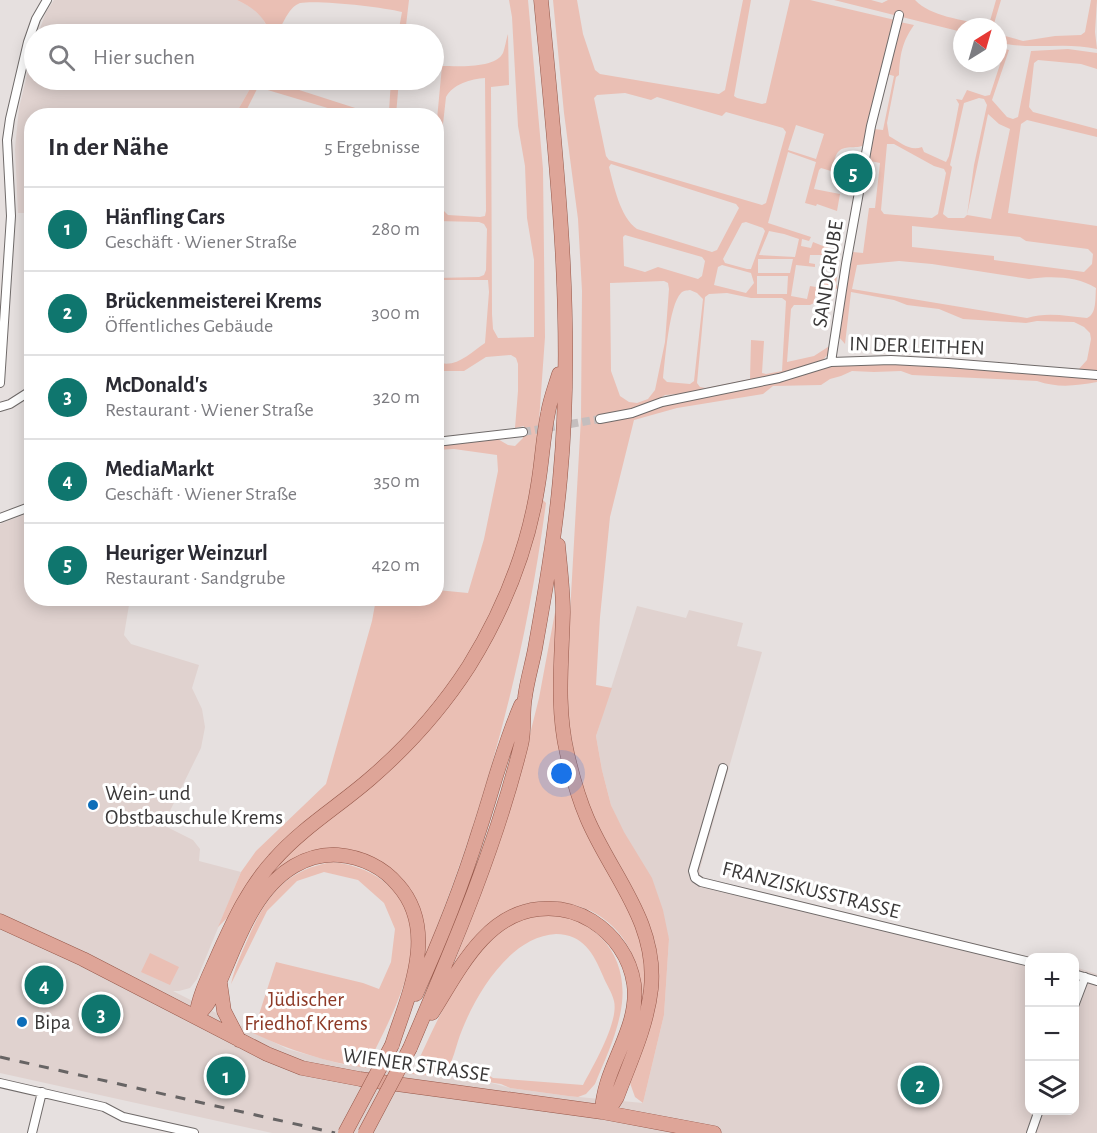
<!DOCTYPE html>
<html lang="de">
<head>
<meta charset="utf-8">
<style>
	body { margin:0; font-family:"Alegreya Sans",sans-serif; background:#f2f2f3; color:#2b2b33 }
	.controls { position:absolute; right:18px; bottom:18px; display:grid; overflow:hidden; border-radius:12px; box-shadow:0 3px 15px #0003 }
	.controls button { width:54px; height:54px; display:grid; place-items:center; padding:0; border:0; border-bottom:2px solid #e1e1e2; background:#fff; color:#2b2b33; font:30px sans-serif }
	.compass { position:absolute; left:953px; top:18px; width:54px; height:54px; border-radius:50%; background:#fff; box-shadow:0 3px 15px #0003; rotate:37deg }
	.you { position:absolute; left:562px; top:774px; width:21px; height:21px; margin:-15px; border:4px solid #fff; border-radius:50%; background:#1a73e8; box-shadow:0 0 0 9px #1a73e833 }
	.badge { display:grid; place-items:center; width:39px; height:39px; border-radius:50%; background:#0f766e; color:#fff; font-size:20px; font-weight:700 }
	.pin { position:absolute; translate:-50% -50%; border:3px solid #fff; box-shadow:0 2px 6px #0006 }
	.list { margin:0; padding:0; list-style:none }
	h2 { display:flex; justify-content:space-between; align-items:center; height:78px; margin:0; padding:0 24px; font-size:26px }
	h2 small { font-size:20px; font-weight:400; color:#7c7c81 }
	.list li { display:grid; grid-template-columns:39px 1fr auto; gap:18px; align-items:center; box-sizing:border-box; height:84px; padding:0 24px; border-top:2px solid #e1e1e2 }
	.list b { display:block; font-size:22px; white-space:nowrap }
	.list p { margin:0; font-size:20px; white-space:nowrap; color:#7c7c81 }
	.list em { font-size:20px; font-style:normal; color:#7c7c81 }
	.icon { flex:none; width:33px; height:33px; fill:none; stroke:currentColor; stroke-width:2; stroke-linecap:round; stroke-linejoin:round }
	.map { position:relative; flex:none; width:1097px; height:1133px; overflow:hidden }
	.search { position:absolute; background:#fff; box-shadow:0 3px 15px #0003; left:24px; top:24px; width:420px; height:66px; display:flex; align-items:center; gap:15px; box-sizing:border-box; padding:0 21px; border-radius:33px; color:#7c7c81; font-size:22px }
	.panel { position:absolute; background:#fff; box-shadow:0 3px 15px #0003; left:24px; top:108px; width:420px; height:498px; border-radius:24px }
	.map>svg:first-child { display:block }
	.built { fill:#e0d2cf }
	.green { fill:#eabfb4; fill-rule:evenodd }
	.lines { fill:none; stroke-linecap:round; stroke-linejoin:round }
	.minor-tunnel { stroke:#c4bebe; stroke-width:8; stroke-dasharray:8 4; stroke-linecap:butt }
	.minor-casing { stroke:#6f6a69; stroke-width:10 }
	.primary-casing { stroke:#96584a; stroke-width:15 }
	.minor { stroke:#fff; stroke-width:8 }
	.primary { stroke:#dea598; stroke-width:14 }
	.rail { stroke:#676464; stroke-width:3; stroke-dasharray:10 10; stroke-linecap:butt }
	.primary-bridge-casing { stroke:#96584a; stroke-width:15; stroke-linecap:butt }
	.primary-bridge { stroke:#dea598; stroke-width:14 }
	.poi-dot { fill:#0c6db9; stroke:#fff; stroke-width:2 }
	.labels { text-anchor:middle; dominant-baseline:central; stroke-width:6; stroke-linejoin:round; paint-order:stroke }
	.street-label { font-size:21px; fill:#3a3838; stroke:#fff }
	.poi-label { font-size:21px; fill:#3a3838; stroke:#fff; text-anchor:start }
	.park-label { font-size:21px; fill:#8d3a27; stroke:#fff }
</style>
</head>
<body>
<div class="map">
<svg width="1097" height="1133" viewBox="0 0 1097 1133">
	<rect width="100%" height="100%" fill="#e6e0df"/>
	<path class="built" d="M54,0H237L255,9L262,17L270,34H38L46,12Z
		M34,46V80H255L235,115L32,116L31,213H18L15,149L19,108Z
		M31,512L32,598L130,599L124,635L131,644L199,665L192,688L202,709L205,727L201,748L165,821L167,827L193,840L200,849L199,861L241,872L197,979L190,988L179,991H173L287,1049L345,1065L484,1081L510,1088L568,1096L643,1103L664,1015L669,939L611,805L602,770L596,736L637,606L686,618L689,610L743,623L737,646L762,652L700,869V875L705,878L1030,957V1110H1074L1075,967L1097,974V1133H272L0,1073V524Z"/>
	<path class="green" d="M237,0H409L405,34H398L402,12C381,7 320,0 300,3C289,7 284,22 278,32L279,34H270C264,16 254,8 237,0Z
		M509,0H528L543,169L545,337L536,463L526,516L508,574L479,637L443,694L421,720L367,775L300,828L231,914L218,927L241,872L256,851L326,784L372,621L376,599L436,598L437,590L468,593L484,539L498,471L497,455L454,449L437,450V445L496,438L508,445L515,446L523,438L524,426L515,428L518,391V364L516,358L511,355L486,357L464,371H437V362C456,369 470,353 485,343L489,292L488,280H437V278L479,277L484,275L486,270L487,229L484,224L479,222L437,221L436,130L442,66C457,66 495,69 503,53C505,48 506,40 508,34L509,85L491,87L492,314L493,329L498,338L534,337V260L527,218L525,166L518,126L512,17ZM485,78L486,211L485,216L480,217L448,215L441,208V142L446,97C453,84 471,79 485,78Z
		M553,0H577L583,34L595,70L600,74L719,94L725,90L743,0H751L734,96L737,98L762,104L766,103L790,0H810L895,20L866,144C858,150 845,144 838,152C834,157 834,165 831,171L821,168L819,170L814,189L840,194L837,211L817,204L816,206L805,203L816,162L788,152L768,223L811,237L809,241L802,239L801,246L811,248L813,242L828,248L827,255H810L809,263L815,264V267L796,265L791,296L807,299L810,286L816,287L817,284H821L823,278L829,276L837,277L836,284L839,289L817,287L814,303L810,305H794L791,309L787,362L814,356L831,345L828,354L822,361L778,375L692,393L665,395L655,401L630,410L600,415L664,404L827,367L862,363L947,366L1097,378V382C1075,386 1058,388 1037,381L912,375L901,371L874,372L852,371L841,376L830,379L821,385L773,386L763,394L677,408L634,420L610,517L600,617L596,685L612,688L596,736L602,770L611,805L624,832L652,878L663,910L669,939L664,1015L643,1103L635,1097L630,1083L645,1040L658,966L655,942L646,917L634,891L592,815L580,782L568,719L566,684L581,418L582,291L578,219L564,113ZM625,93L651,100L657,97L722,116L726,112L783,128L786,132L766,203L762,205L609,160L606,156L594,98L597,95ZM796,125L824,134L816,159L788,150ZM611,164L736,204L739,208L717,250L712,252L637,229C620,217 614,186 609,167ZM746,222L763,228L765,231L751,269H747L725,263L723,259L742,223ZM769,231L784,234L799,239L795,257L759,255ZM625,235L702,257L705,261L702,276L698,279L658,267L645,272L624,266L623,237ZM758,259H793L790,273H758ZM722,265L751,273L754,283L746,293L714,285L718,267ZM757,276H788L787,294H757ZM664,281L668,283L669,289L665,342L655,390L648,399L637,403L629,402L620,396L611,371L610,283ZM690,290L697,293L703,299L694,381L690,384L667,382L663,378C665,361 669,305 681,293C684,290 686,291 690,290ZM727,293L751,298H782L786,301L782,371L766,374L762,373L764,341L751,340L750,379L706,388L700,387L697,383L705,297L709,294Z
		M834,0H871L882,3L888,0H915C931,17 962,19 983,25L990,21L996,0H1001L993,27H962V32Z
		M1091,0H1097L1095,32L1097,49C1064,41 1031,51 998,42V34L1023,41L1055,36L1081,35L1085,32Z
		M900,22L914,25C902,42 900,55 899,75L896,77L887,123L889,136C900,142 910,152 922,147L924,152L946,162L949,156L959,104L956,99L962,100L967,90L985,96L990,95L1005,49L1009,50L992,100L1007,117L1013,119L1018,117L1031,51L1068,49L1097,53V69L1081,64L1038,60L1034,63L1029,107L1033,112L1097,129V137L1027,120L1021,124L1008,213L1097,226V371L1078,370L1087,360L1091,339L1090,333L1084,327L1074,322L1037,321L1026,323L963,319L939,309L907,305L894,300L851,292L845,344L839,337L846,288L853,252L863,253L869,208H875L880,163L870,161L874,129L883,130L894,76L887,74ZM979,98L984,99L987,105L974,165L967,215L964,218H948L943,214L952,167L950,165L964,103ZM988,114L999,124L1010,129L991,219L967,215ZM887,144H894L934,166L944,169L946,173L938,214L932,218L884,214L881,210ZM912,226L1020,237L1026,241L1088,249L1093,254L1092,264L1084,272L994,260V256L912,247ZM899,261L932,264L1029,279C1050,276 1077,276 1096,288C1095,298 1097,314 1087,318C1066,316 1047,312 1027,318L852,289L857,265Z
		M255,80H268L377,115H351L261,88L257,89L244,115H235Z
		M391,80H399L396,115H386L389,111Z
		M543,500L546,503C525,661 486,806 426,954H424C432,883 365,828 298,856C275,866 260,889 245,908L278,863L451,701L540,503Z
		M556,607L561,751L644,944L646,988L635,1036L612,1093L611,1092C630,1043 658,985 622,937C611,922 595,911 578,906C557,900 529,898 511,911C505,915 500,922 495,927C481,941 466,955 452,969L488,875L523,762L539,698Z
		M332,862C389,868 423,909 409,967C400,1002 382,1036 366,1068C326,1062 289,1050 253,1033L276,962L363,983L379,989L391,962L395,929L384,903L358,880L324,872L297,881L267,911L231,984C235,967 242,952 249,936C267,895 286,870 332,862Z
		M547,913C601,920 632,960 620,1015C615,1039 604,1062 595,1084L586,1094L578,1097L568,1096L510,1088L501,1084L475,1080L470,1079L466,1074L467,1065L470,1063L493,1078L583,1085C593,1066 619,1022 614,1001C612,992 606,984 603,976C594,954 583,934 556,934C511,936 477,992 462,1030C456,1044 453,1065 443,1076L412,1074C434,1028 468,944 515,921C524,916 537,916 547,913Z
		M150,953L179,967L170,985L141,972Z"/>
	<g class="lines">
		<path class="minor-tunnel" d="M523,432L600,419"/>
		<g class="minor-casing">
			<path id="minor" d="M831,362L846,264L871,126L899,15
				M0,383L11,216L7,140L10,119L28,42L36,19L47,0
				M0,407L10,404L32,390
				M600,419L632,413L662,402L779,378L831,362L891,360L948,363L1097,375
				M436,442L523,432
				M0,518L32,506
				M723,768L693,871L695,878L701,882L1030,962
				M1074,974L1097,981
				M1074,1006L1085,977
				M0,1083L104,1107L123,1117L194,1133
				M32,1133L42,1092
				M1031,1133L1039,1110"/>
		</g>
		<g class="primary-casing">
			<path id="primary" d="M558,545C560,567 563,590 563,612C562,659 556,706 567,753C572,775 578,797 587,818C611,875 658,922 651,989C647,1026 630,1062 617,1097L612,1105L602,1112
				M0,921L83,959L267,1054L302,1068L360,1079L602,1112L714,1133
				M220,983L224,1011L239,1040
				M416,994C440,941 462,886 479,831C493,789 503,746 521,705
				M432,1013C458,972 485,914 539,909C558,907 576,911 592,921C614,935 630,957 634,984C640,1030 603,1067 602,1112
				M196,1017C199,994 210,974 219,953C234,920 249,887 274,860C302,828 339,806 371,778C408,746 442,708 469,666C503,611 528,549 538,485C542,462 543,437 548,413C550,400 555,387 559,374
				M196,1017C213,1001 219,983 228,962C243,926 260,886 294,866C308,858 323,854 338,855C361,857 383,867 398,885C439,931 408,995 392,1045
				M410,1048C452,949 495,850 521,745C525,729 522,712 525,697C527,681 532,665 535,649C545,593 555,536 560,479C575,319 556,159 541,0"/>
		</g>
		<use href="#minor" class="minor"/>
		<use href="#primary" class="primary"/>
		<path class="rail" d="M0,1057L335,1133"/>
		<g class="primary-bridge-casing">
			<path id="primary-bridge" d="M345,1133L392,1045
				M365,1133L410,1048"/>
		</g>
		<use href="#primary-bridge" class="primary-bridge"/>
	</g>
	<g class="poi-dot">
		<circle cx="93" cy="805" r="6"/>
		<circle cx="22" cy="1022" r="6"/>
	</g>
	<g class="labels">
		<g class="street-label">
			<text transform="translate(828 274) rotate(-81)">SANDGRUBE</text>
			<text transform="translate(917 346) rotate(2)">IN DER LEITHEN</text>
			<text transform="translate(811 890) rotate(14)">FRANZISKUSSTRASSE</text>
			<text transform="translate(416 1065) rotate(8)">WIENER STRASSE</text>
		</g>
		<g class="poi-label">
			<text x="105" y="793">Wein- und<tspan x="105" dy="24">Obstbauschule Krems</tspan></text>
			<text x="34" y="1022">Bipa</text>
		</g>
		<g class="park-label">
			<text x="306" y="999">Jüdischer<tspan x="306" dy="24">Friedhof Krems</tspan></text>
		</g>
	</g>
</svg>
<div class="controls">
<button>+</button>
<button>−</button>
<button><svg class="icon" aria-label="layers" viewBox="0 0 24 24"><path d="M12 4l9 5-9 5-9-5zM3 14l9 5 9-5"/></svg></button>
</div>
<svg class="compass" viewBox="-18 -18 36 36"><path d="M0-13l5 13h-10z" fill="#e53935"/><path d="M0 13l5-13h-10z" fill="#7c7c81"/></svg>
<div class="you"></div>
<div class="pin badge" style="left:226px;top:1076px">1</div>
<div class="pin badge" style="left:920px;top:1085px">2</div>
<div class="pin badge" style="left:101px;top:1014px">3</div>
<div class="pin badge" style="left:44px;top:985px">4</div>
<div class="pin badge" style="left:853px;top:173px">5</div>
<div class="search"><svg class="icon" aria-label="search" viewBox="0 0 24 24"><circle cx="10" cy="10" r="6"/><path d="M15 15l6 6"/></svg>Hier suchen</div>
<section class="panel">
<h2>In der Nähe<small>5 Ergebnisse</small></h2>
<ul class="list">
<li><span class="badge">1</span><div><b>Hänfling Cars</b><p>Geschäft · Wiener Straße</p></div><em>280 m</em></li>
<li><span class="badge">2</span><div><b>Brückenmeisterei Krems</b><p>Öffentliches Gebäude</p></div><em>300 m</em></li>
<li><span class="badge">3</span><div><b>McDonald's</b><p>Restaurant · Wiener Straße</p></div><em>320 m</em></li>
<li><span class="badge">4</span><div><b>MediaMarkt</b><p>Geschäft · Wiener Straße</p></div><em>350 m</em></li>
<li><span class="badge">5</span><div><b>Heuriger Weinzurl</b><p>Restaurant · Sandgrube</p></div><em>420 m</em></li>
</ul>
</section>
</div>
</body>
</html>
